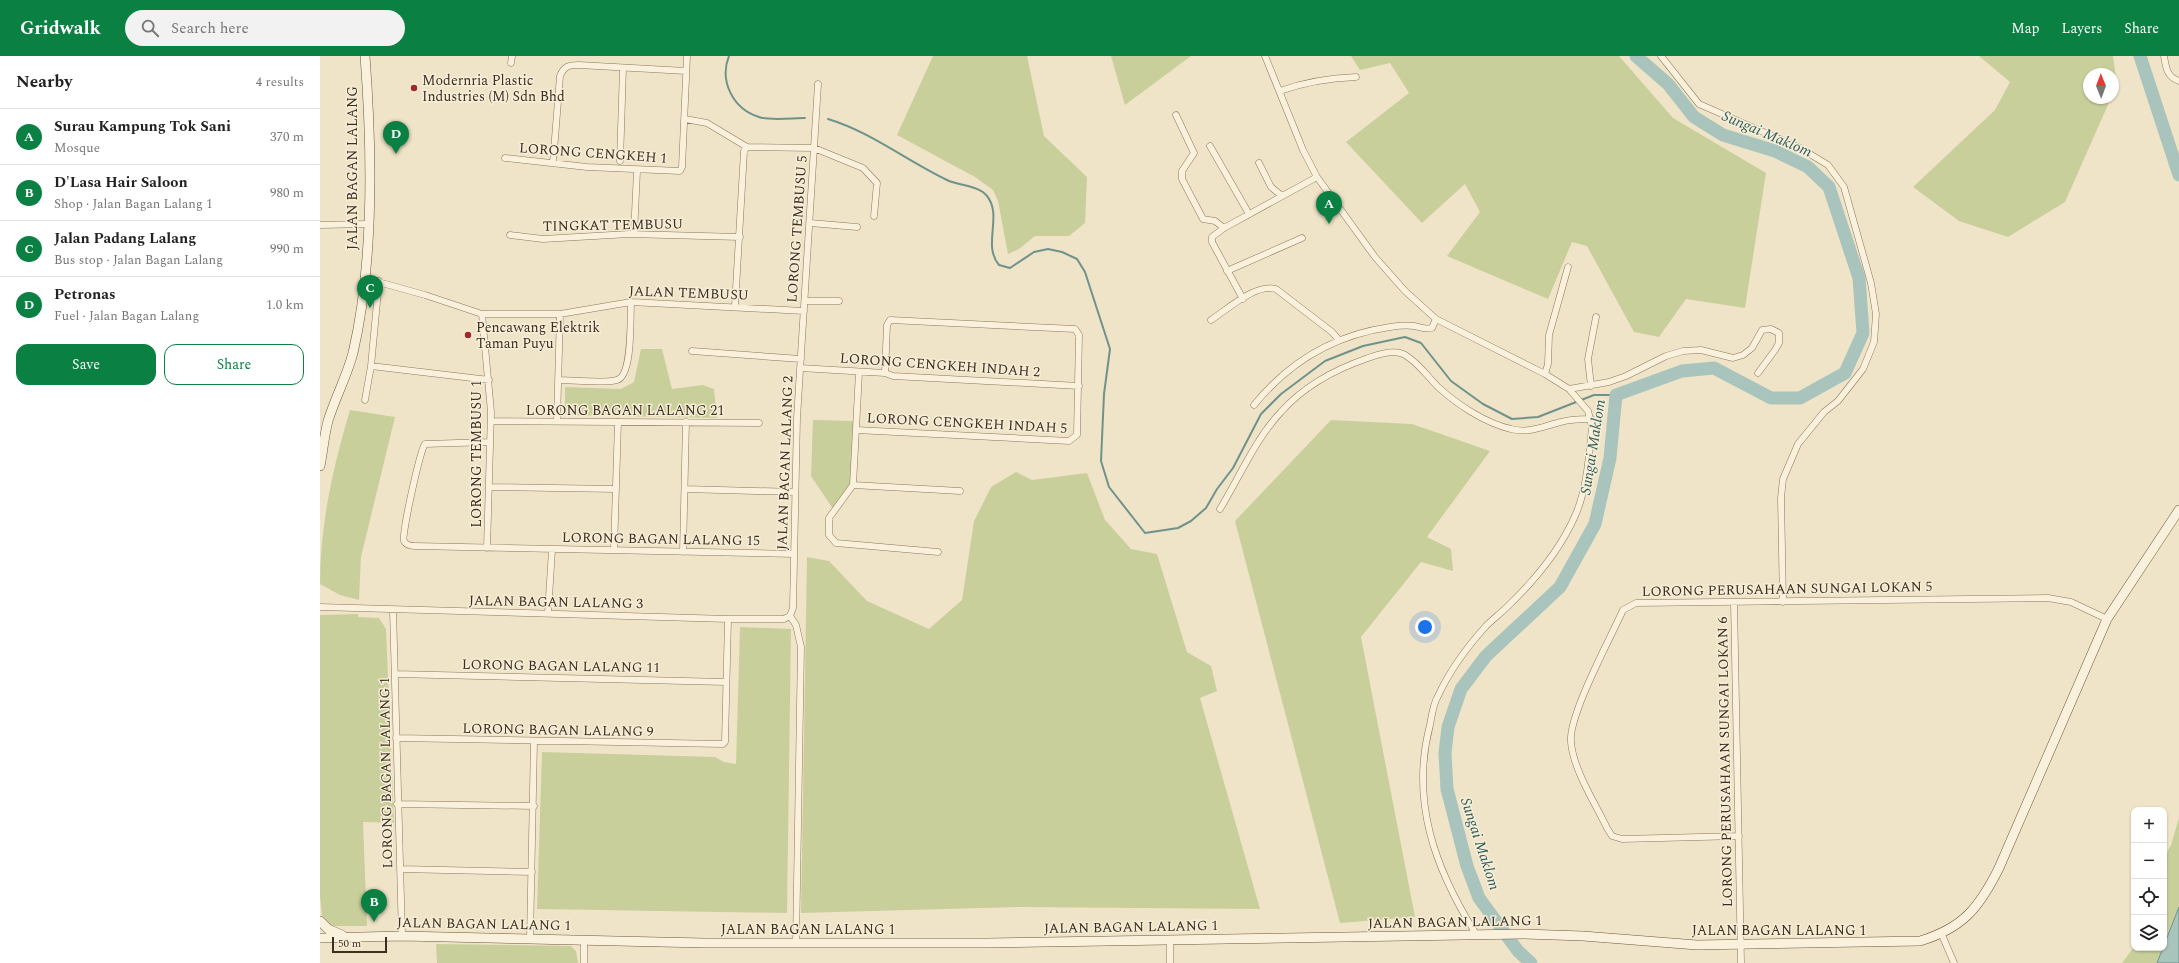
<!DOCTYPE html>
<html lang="en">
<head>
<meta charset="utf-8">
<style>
	body { margin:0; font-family:Spectral,serif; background:#f2f2f2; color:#222 }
	.controls { position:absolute; right:12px; bottom:12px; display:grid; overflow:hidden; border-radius:8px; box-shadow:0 1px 3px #0004 }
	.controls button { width:36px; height:36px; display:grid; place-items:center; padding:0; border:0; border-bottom:1px solid #e0e0e0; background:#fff; color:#222; font:20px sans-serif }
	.compass { position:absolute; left:1763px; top:12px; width:36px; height:36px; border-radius:50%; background:#fff; box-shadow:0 1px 3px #0004; rotate:359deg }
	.scale { position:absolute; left:12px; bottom:10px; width:55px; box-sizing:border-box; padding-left:4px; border:2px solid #3d2e20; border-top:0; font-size:11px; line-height:14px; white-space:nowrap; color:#3d2e20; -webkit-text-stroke:3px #f7eed8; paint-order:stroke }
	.you { position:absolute; left:1105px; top:571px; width:14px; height:14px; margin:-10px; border:3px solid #fff; border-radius:50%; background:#1a73e8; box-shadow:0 0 0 6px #1a73e833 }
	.badge { display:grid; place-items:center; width:26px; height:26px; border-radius:50%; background:#0b8043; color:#fff; font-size:13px; font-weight:700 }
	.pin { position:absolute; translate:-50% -33px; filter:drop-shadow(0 1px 2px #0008) }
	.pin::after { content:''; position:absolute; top:21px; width:14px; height:12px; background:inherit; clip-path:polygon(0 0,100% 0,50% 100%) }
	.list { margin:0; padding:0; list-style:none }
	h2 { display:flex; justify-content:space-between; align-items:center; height:52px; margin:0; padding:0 16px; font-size:17px }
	h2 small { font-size:13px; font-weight:400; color:#767676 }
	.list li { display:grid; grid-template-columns:26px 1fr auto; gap:12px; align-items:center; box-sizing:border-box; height:56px; padding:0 16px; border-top:1px solid #e0e0e0 }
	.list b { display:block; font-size:15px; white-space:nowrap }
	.list p { margin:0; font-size:13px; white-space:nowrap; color:#767676 }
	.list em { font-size:13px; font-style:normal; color:#767676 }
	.actions { display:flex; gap:8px; padding:12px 16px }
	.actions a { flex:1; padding:9px 0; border:1px solid #0b8043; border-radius:12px; text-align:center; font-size:14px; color:#0b8043 }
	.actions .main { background:#0b8043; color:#fff }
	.icon { flex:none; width:22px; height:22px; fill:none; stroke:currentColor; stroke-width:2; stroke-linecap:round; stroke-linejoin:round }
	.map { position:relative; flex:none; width:1859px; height:907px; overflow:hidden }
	header { display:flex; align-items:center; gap:24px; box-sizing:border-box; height:56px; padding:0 20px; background:#0b8043; color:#fff }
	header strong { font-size:19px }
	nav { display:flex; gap:22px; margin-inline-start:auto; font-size:14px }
	.search { width:280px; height:36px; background:#f2f2f2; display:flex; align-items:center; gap:10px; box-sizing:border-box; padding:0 14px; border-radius:22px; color:#767676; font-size:15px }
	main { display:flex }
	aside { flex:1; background:#fff }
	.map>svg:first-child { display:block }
	.green { fill:#c9cf9b }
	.water { fill:#a9c4bc; stroke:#6f938a }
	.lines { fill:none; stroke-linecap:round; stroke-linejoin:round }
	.stream { stroke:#6f938a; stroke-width:2 }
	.river { stroke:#a9c4bc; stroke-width:13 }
	.street-casing { stroke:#8d765c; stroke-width:7 }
	.secondary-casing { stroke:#6f573f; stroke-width:10 }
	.street { stroke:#faf1dc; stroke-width:6 }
	.secondary { stroke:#faf1dc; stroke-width:9 }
	.poi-dot { fill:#9e2a2b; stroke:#f7eed8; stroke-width:1.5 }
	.labels { text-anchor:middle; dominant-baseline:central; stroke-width:3; stroke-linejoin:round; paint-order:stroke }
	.poi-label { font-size:14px; fill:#3d2e20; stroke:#f7eed8; text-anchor:start }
	.street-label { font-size:14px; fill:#3d2e20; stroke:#f7eed8 }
	.water-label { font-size:15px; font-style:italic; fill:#2f5d5a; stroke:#f7eed8 }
</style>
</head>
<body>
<header>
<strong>Gridwalk</strong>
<div class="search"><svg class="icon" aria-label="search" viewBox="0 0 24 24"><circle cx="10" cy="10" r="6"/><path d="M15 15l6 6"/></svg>Search here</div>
<nav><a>Map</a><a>Layers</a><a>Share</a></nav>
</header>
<main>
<aside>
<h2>Nearby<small>4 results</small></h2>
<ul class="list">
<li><span class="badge">A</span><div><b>Surau Kampung Tok Sani</b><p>Mosque</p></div><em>370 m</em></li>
<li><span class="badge">B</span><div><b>D'Lasa Hair Saloon</b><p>Shop · Jalan Bagan Lalang 1</p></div><em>980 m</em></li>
<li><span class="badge">C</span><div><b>Jalan Padang Lalang</b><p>Bus stop · Jalan Bagan Lalang</p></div><em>990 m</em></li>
<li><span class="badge">D</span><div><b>Petronas</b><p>Fuel · Jalan Bagan Lalang</p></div><em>1.0 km</em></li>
</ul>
<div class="actions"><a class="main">Save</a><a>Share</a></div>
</aside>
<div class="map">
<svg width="1859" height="907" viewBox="0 0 1859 907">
	<rect width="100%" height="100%" fill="#f0e4c8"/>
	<path class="green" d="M613,0H707L724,80L767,121L765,167L749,180H715L699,193L688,198L678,145L673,134L655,121L577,79Z
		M791,0H871L805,49Z
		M1031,0H1299L1353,62L1446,117L1425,252L1366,243L1339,281L1314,276L1267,190L1252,186L1228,243L1127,200L1160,156L1145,128L1102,167L1026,86L1089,37L1070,7L1040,14Z
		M1659,0H1793L1797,28L1793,38V18H1769V42H1791L1745,146L1688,181L1639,165L1593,131L1675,54L1690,26Z
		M321,293H342L352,333L383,329L394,333L397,362L245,359V331L301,333L314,326Z
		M30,354L75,361L41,501L39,544L20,539L0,528C0,469 13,411 30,354Z
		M493,364L534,365L531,427L513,453L491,420Z
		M1011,364L1092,368L1170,395L1107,481L1131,493L1133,515L1101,506L1041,581L1095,861L1020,867L915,465Z
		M696,416L712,424L767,417L785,464L811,493L837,498L867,596L891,610L897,635L880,642L940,853L698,851L481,857L487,501L509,505L547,545L609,573L642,544L654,465L671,431Z
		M38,558V561L59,562L66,573L74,767L43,766L47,870H12L2,860L0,840V559Z
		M420,571L471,573L467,857L217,853L222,696L395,701L404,706L416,708Z
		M1859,762V851L1844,888V802L1851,789Z
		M116,888L251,890L256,895L258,907H117Z
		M1814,891V892H1843L1837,907H1802Z"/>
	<path class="water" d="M1859,851V907H1837Z"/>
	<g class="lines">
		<path class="stream" d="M409,0C399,25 413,53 439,61C449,65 473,62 485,62
			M508,63C551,76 587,105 627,124C639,130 658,129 667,140C683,160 662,189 679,209L690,212L714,196L728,193L742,196L757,203L765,216L790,293L784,338L781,405L789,431L825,477L858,472L871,465L886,452L897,433L913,412L941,358L961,338L1005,305L1043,290L1085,281L1101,287L1131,325L1163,348L1192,363L1218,361L1274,339H1296"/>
		<path class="river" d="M1820,0L1859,119
			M1211,907L1198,895L1159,842L1147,810L1127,733L1125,697L1128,671L1141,633L1166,600L1240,531L1275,468L1290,402L1296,339L1362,315L1394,312L1451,342H1480L1525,317L1543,277L1539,222L1509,131L1488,111L1455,95L1403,79L1374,61L1348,28L1316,0"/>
		<g class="street-casing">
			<path id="street" d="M945,0L983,94L997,121L1055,201L1085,235L1116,263L1225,318L1249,333L1268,355L1272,371C1269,400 1267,433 1255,460C1240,494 1215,524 1188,550C1181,557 1173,563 1166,570C1147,591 1130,614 1118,640C1113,648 1112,659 1110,669C1090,745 1115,813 1156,878
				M1341,0L1379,48L1480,92L1508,109L1524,131L1551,227L1556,258L1554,286L1543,313L1518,345L1504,356L1478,388L1463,423L1461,442L1463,546
				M1844,0C1846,12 1847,21 1859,25
				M191,7L192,0
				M960,35C985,26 1009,22 1036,21
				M856,59L874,97L862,115V123L883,163L895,165L904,172
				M365,63L387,67L427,91L494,92L543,112L557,127L554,160
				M890,90L929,158
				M185,102L267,111L360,115L362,111L367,0
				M300,105L303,12
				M233,107L240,20C244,10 249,9 259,9L366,15
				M939,107L951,131L962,140
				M490,167L537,171
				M0,169L48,168
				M314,178L317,115
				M190,179L223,183L309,178L420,181
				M907,215L982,182
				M44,222L105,239L162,258H240L311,246L484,255
				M923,243L892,186V181L904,172L997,121
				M485,245H519
				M415,250L424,95L427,91
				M162,258L171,356L167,492
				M891,264C908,253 936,227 956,233L1012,276L1019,284
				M372,295L481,303
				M51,310L169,324
				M480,312L565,317L573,320L759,330
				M539,316L533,429L509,462V479L516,487L618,496
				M1225,318L1228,308L1229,279L1248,211
				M239,324C255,324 281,328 297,324C313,320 310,261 311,246
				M1271,330L1268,303L1276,261
				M1249,333L1289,326L1306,320L1346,300L1363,295L1381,294L1413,302L1423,299L1432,292L1442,274L1451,273L1459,277V287L1455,294L1438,317
				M45,344L51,310L59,225
				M934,349C969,306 1014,279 1070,271C1077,270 1086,269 1094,270C1101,271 1105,274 1112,272L1116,263
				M171,365L439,367
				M237,365L240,258
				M536,374L749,385L757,379L759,279L755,273L570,264L567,269L565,317
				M170,386L105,388C100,395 81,480 84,485C86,489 91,490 95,490L474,498
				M533,429L640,435
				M169,431L296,433
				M365,433L475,436
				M900,453C919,422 936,382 961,356C983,331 1016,313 1048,302C1060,298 1077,292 1088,301C1100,309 1108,321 1118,331C1138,349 1165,367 1191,373C1209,378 1224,370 1241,366C1251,363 1261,363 1271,363
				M294,494L298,366
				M363,496L366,366
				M1414,546L1421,907
				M0,551L408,563H464L470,560
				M73,554L82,880
				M228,557L232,494
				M470,560L473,552L477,362L498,28
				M470,560L476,569L481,591L476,888
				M75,618L406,626
				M76,682L403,688L405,686L408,563
				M77,748L214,750
				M1419,780L1302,783L1292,780L1287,772C1275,747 1253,713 1251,686C1248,660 1291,581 1303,554L1316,547L1728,542L1751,546L1787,563
				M80,813L212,816
				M1622,879L1634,907
				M210,883L214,685
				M850,885V907
				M264,907V884"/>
		</g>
		<g class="secondary-casing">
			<path id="secondary" d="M0,410C3,395 4,380 8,365C15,342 27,320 33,297C54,207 52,92 45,0
				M0,865L8,873L22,879
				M0,882L82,880L384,887H667L1203,878L1263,880L1377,889L1600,885C1643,872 1659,852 1679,812L1787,563L1859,454"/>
		</g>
		<use href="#street" class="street"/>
		<use href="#secondary" class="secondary"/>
	</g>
	<g class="poi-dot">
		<circle cx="94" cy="32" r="4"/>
		<circle cx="148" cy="279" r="4"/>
	</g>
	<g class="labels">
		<g class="poi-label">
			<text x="102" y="24">Modernria Plastic<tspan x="102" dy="16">Industries (M) Sdn Bhd</tspan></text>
			<text x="156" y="271">Pencawang Elektrik<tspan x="156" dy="16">Taman Puyu</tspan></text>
		</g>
		<g class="street-label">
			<text transform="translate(273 97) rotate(4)">LORONG CENGKEH 1</text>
			<text transform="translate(32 112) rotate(-90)">JALAN BAGAN LALANG</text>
			<text transform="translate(293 169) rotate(-1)">TINGKAT TEMBUSU</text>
			<text transform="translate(477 173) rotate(-86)">LORONG TEMBUSU 5</text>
			<text transform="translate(369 237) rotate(2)">JALAN TEMBUSU</text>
			<text transform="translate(620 309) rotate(4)">LORONG CENGKEH INDAH 2</text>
			<text x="305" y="354">LORONG BAGAN LALANG 21</text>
			<text transform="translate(647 367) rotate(3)">LORONG CENGKEH INDAH 5</text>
			<text transform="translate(156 398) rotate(-90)">LORONG TEMBUSU 1</text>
			<text transform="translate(465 407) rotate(-88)">JALAN BAGAN LALANG 2</text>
			<text transform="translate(341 483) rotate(1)">LORONG BAGAN LALANG 15</text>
			<text transform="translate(1467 533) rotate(-1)">LORONG PERUSAHAAN SUNGAI LOKAN 5</text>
			<text transform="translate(236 546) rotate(1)">JALAN BAGAN LALANG 3</text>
			<text transform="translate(241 610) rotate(1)">LORONG BAGAN LALANG 11</text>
			<text transform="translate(238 674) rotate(1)">LORONG BAGAN LALANG 9</text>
			<text transform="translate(1405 706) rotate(-91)">LORONG PERUSAHAAN SUNGAI LOKAN 6</text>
			<text transform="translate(66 717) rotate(-91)">LORONG BAGAN LALANG 1</text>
			<text transform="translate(1135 866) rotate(-1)">JALAN BAGAN LALANG 1</text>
			<text transform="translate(164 868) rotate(1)">JALAN BAGAN LALANG 1</text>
			<text transform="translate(811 871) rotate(-1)">JALAN BAGAN LALANG 1</text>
			<text x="488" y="873">JALAN BAGAN LALANG 1</text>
			<text x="1459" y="874">JALAN BAGAN LALANG 1</text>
		</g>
		<g class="water-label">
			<text transform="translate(1447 78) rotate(23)">Sungai Maklom</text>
			<text transform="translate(1273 391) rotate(-81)">Sungai Maklom</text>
			<text transform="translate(1160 788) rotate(72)">Sungai Maklom</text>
		</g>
	</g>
</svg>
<div class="controls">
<button>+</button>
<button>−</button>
<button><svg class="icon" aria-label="locate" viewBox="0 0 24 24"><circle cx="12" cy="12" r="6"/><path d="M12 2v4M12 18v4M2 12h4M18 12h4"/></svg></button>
<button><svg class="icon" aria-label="layers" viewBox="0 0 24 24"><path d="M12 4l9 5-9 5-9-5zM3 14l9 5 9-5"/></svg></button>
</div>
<svg class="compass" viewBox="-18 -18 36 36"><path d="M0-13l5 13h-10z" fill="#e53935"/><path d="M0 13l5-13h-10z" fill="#767676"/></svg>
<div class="scale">50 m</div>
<div class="you"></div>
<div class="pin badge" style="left:1009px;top:168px">A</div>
<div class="pin badge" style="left:54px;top:866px">B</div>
<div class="pin badge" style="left:50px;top:252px">C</div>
<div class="pin badge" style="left:76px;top:98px">D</div>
</div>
</main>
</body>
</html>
